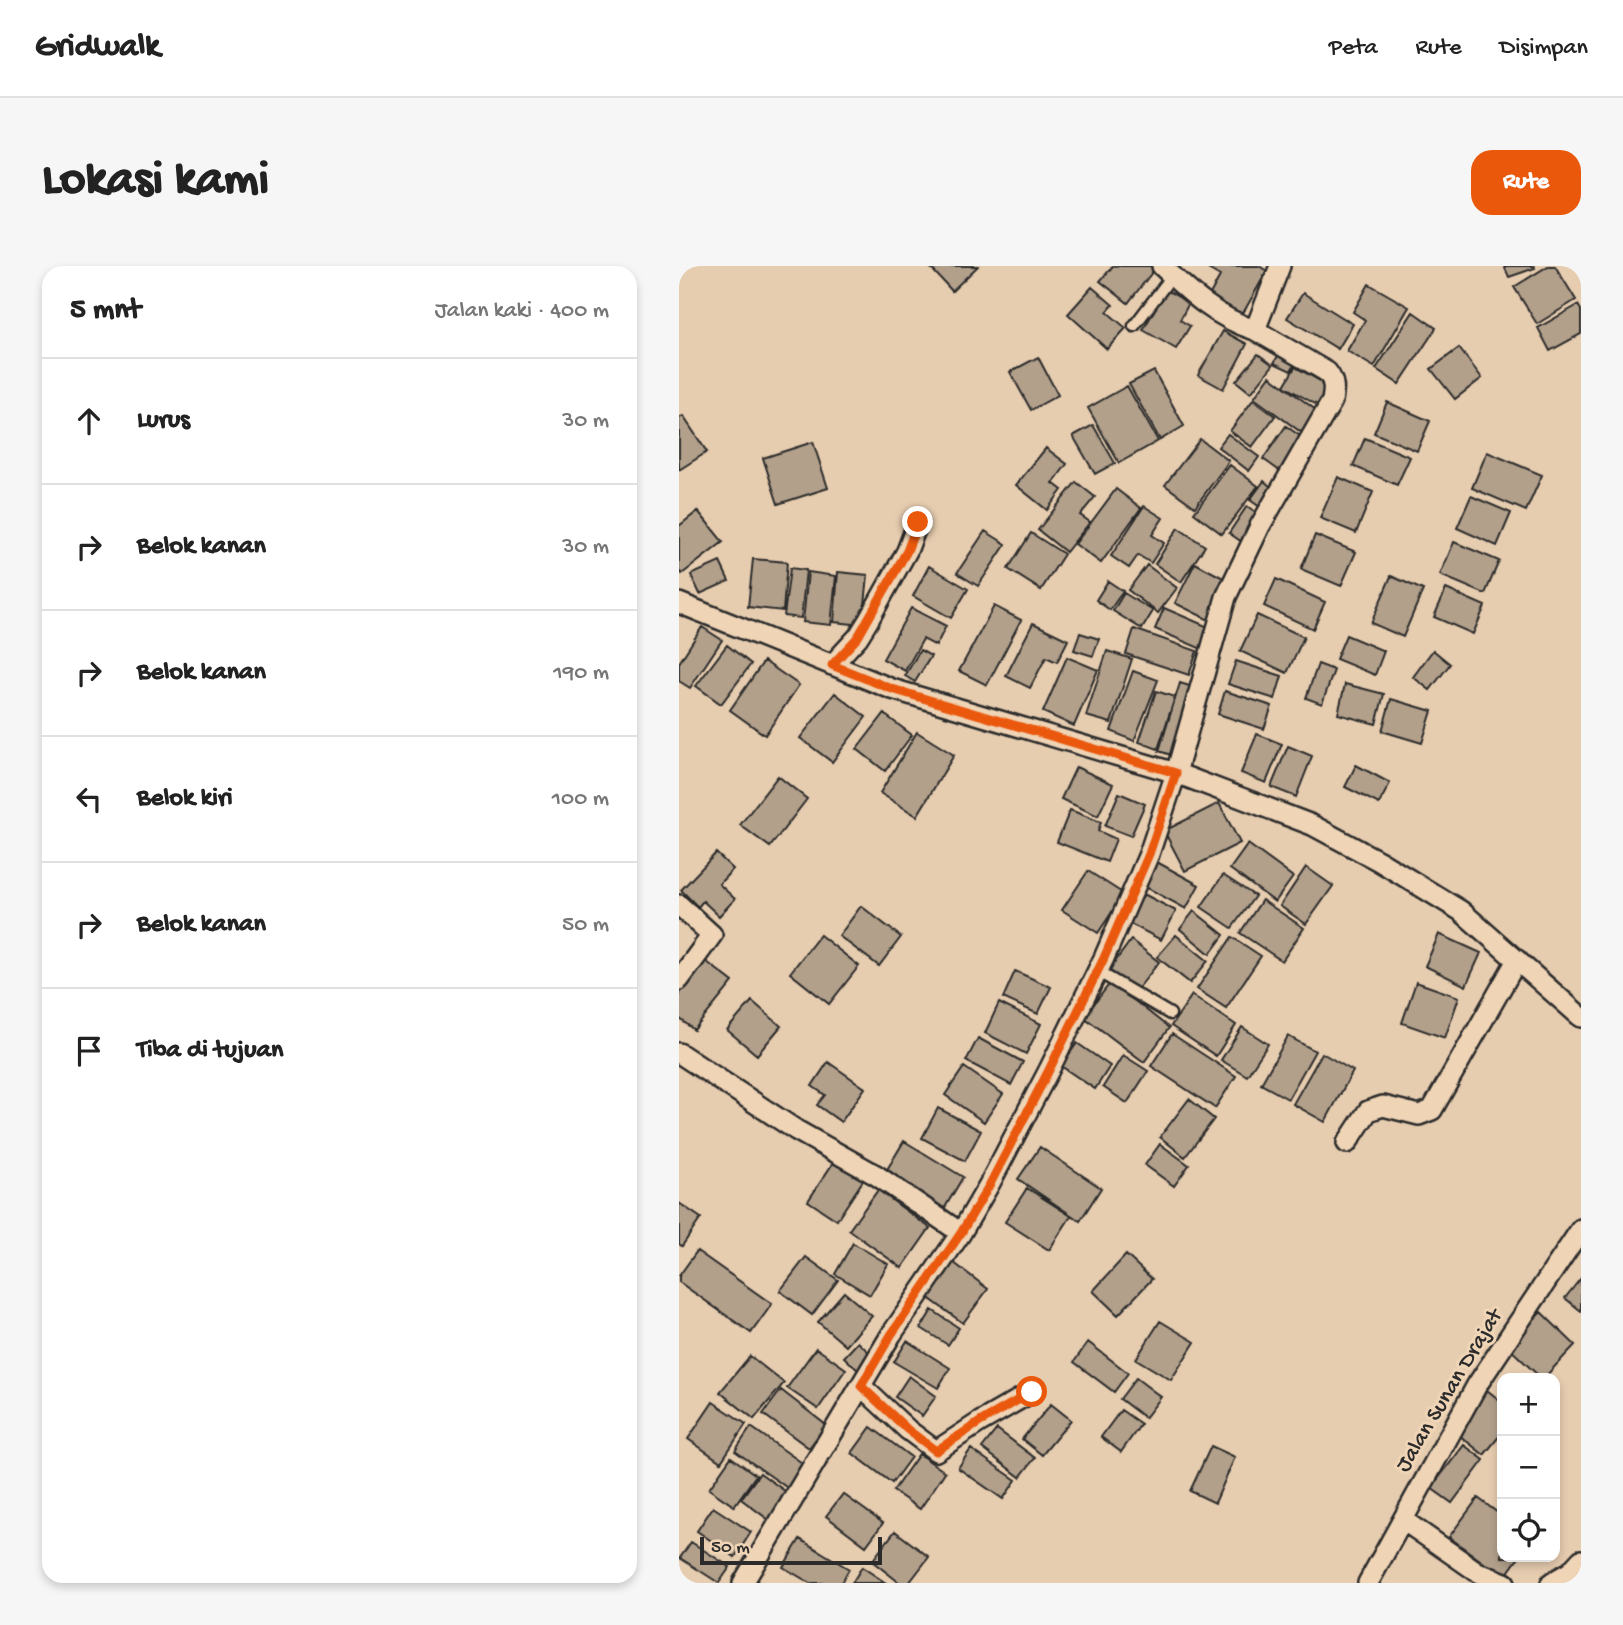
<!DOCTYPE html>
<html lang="id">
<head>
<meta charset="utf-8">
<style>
	body { margin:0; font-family:"Gochi Hand",sans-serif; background:#f6f6f6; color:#222 }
	.controls { position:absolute; right:21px; bottom:21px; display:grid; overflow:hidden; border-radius:14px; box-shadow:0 4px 10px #0003 }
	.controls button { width:63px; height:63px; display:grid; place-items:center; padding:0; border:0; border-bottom:2px solid #e0e0e0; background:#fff; color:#222; font:35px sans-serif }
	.scale { position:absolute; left:21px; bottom:18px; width:182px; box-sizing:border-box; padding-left:7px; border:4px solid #2b2b2b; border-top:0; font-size:19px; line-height:24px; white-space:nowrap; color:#2b2b2b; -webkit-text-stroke:5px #efd4b6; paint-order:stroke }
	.stop { position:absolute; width:21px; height:21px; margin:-16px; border:5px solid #ea580c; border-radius:50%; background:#fff }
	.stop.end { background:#ea580c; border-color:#fff; box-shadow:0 2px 7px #0008 }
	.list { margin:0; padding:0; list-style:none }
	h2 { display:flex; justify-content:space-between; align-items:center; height:91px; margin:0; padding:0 28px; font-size:30px }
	h2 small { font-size:23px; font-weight:400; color:#767676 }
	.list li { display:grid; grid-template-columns:46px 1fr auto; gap:21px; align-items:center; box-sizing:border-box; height:126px; padding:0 28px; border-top:2px solid #e0e0e0 }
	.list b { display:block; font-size:26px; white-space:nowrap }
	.list em { font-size:23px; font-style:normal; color:#767676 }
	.icon { flex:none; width:38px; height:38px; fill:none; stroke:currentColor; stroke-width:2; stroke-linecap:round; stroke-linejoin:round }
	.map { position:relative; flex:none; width:902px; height:1317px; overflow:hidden; border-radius:21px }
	header { display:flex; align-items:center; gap:42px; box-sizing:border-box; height:98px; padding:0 35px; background:#fff; border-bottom:2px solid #e0e0e0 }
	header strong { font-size:33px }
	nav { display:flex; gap:38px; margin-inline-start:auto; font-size:24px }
	.intro { display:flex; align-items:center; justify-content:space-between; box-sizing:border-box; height:168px; padding:0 42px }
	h1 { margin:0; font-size:49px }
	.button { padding:18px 32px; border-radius:21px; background:#ea580c; color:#fff; font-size:24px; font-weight:700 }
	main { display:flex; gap:42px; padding:0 42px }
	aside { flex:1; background:#fff; border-radius:21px; box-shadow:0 4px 10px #0003 }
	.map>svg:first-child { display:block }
	.building { fill:#b2a08b; stroke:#2b2b2b; stroke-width:2 }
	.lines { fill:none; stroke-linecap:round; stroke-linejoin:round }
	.service-casing { stroke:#2b2b2b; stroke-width:15 }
	.minor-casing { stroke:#2b2b2b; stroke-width:24 }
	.service { stroke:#efd4b6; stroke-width:10 }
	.minor { stroke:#efd4b6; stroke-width:19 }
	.route { stroke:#ea580c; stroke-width:9 }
	.labels { text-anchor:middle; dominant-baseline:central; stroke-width:6; stroke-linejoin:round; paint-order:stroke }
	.street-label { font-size:23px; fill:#2b2b2b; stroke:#efd4b6 }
</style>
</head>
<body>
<header>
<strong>Gridwalk</strong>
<nav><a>Peta</a><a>Rute</a><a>Disimpan</a></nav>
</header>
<div class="intro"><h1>Lokasi kami</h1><a class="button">Rute</a></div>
<main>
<aside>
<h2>5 mnt<small>Jalan kaki · 400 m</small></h2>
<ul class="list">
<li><svg class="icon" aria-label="ahead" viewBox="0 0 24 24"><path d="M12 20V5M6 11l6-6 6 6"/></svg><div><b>Lurus</b></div><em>30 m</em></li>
<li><svg class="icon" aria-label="right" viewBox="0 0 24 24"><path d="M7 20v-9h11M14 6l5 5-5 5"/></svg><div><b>Belok kanan</b></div><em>30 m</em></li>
<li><svg class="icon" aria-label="right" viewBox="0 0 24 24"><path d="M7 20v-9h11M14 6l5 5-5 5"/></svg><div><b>Belok kanan</b></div><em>190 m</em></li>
<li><svg class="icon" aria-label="left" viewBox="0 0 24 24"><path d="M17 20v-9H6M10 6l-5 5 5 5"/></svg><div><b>Belok kiri</b></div><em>100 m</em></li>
<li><svg class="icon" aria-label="right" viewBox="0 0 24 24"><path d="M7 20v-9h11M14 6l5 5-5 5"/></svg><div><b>Belok kanan</b></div><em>50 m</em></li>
<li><svg class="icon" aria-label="arrive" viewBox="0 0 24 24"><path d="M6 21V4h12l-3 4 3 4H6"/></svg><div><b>Tiba di tujuan</b></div></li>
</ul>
</aside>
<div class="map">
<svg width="902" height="1317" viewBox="0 0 902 1317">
	<rect width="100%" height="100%" fill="#e7cdb0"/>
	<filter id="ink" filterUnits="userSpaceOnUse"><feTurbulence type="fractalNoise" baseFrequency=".0143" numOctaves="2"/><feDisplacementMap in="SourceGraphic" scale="14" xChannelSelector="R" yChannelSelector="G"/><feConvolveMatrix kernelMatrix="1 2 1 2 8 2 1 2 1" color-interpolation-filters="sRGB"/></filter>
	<g filter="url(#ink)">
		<path class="building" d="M250,0H299L273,25Z
			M434,0H478L449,37L421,15Z
			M524,0H580L588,5L563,49L530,30L541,10Z
			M825,0H855L856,2L830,11Z
			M869,0H876L897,34L858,58L835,21Z
			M690,18L730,41L695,101L668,85L686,54L674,46Z
			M413,21L434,39L428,46L447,62L428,83L389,48Z
			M487,24L510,37L501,54L511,60L497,83L464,64Z
			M624,27L674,58L659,83L608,52Z
			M899,39L902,44V68L871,85L859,62Z
			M734,46L757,62L720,118L697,103Z
			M544,65L568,78L544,123L519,109Z
			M780,82L803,112L776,133L752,103Z
			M602,84L618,93L612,105L595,97Z
			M579,88L594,99L572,127L557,115Z
			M359,91L379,129L352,144L331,106Z
			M616,101L650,120L638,139L605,120Z
			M475,105L505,160L481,174L450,118Z
			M591,110L641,147L626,169L575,132Z
			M448,120L479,175L440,197L409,142Z
			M574,134L596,150L573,181L551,165Z
			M708,136L751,155L738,185L695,167Z
			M4,150L28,186L0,204V152Z
			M414,159L436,197L416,208L394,170Z
			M607,160L628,175L605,208L584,193Z
			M549,168L580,191L570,205L539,181Z
			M686,172L731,191L718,219L674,200Z
			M521,173L550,195L516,241L486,219Z
			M134,176L149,222L99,238L84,192Z
			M367,182L388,198L374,217L383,224L368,244L337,219Z
			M808,186L863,209L847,245L793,222Z
			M551,199L579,220L543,268L515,247Z
			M659,211L694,226L677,267L641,252Z
			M585,215L597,225L584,243L571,234Z
			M397,216L416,231L401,249L411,256L387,286L359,264Z
			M437,223L462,242L422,297L396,278Z
			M792,230L832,247L818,280L778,262Z
			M465,240L484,252L473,269L485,277L472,297L459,289L450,302L432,290Z
			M568,240L581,249L563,276L550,267Z
			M19,245L44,276L3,308L0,305V260Z
			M499,262L526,280L502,316L476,298Z
			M306,265L327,278L299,320L278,307Z
			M352,267L385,288L362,324L329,303Z
			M636,269L677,286L662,320L622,303Z
			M775,276L820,295L806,328L761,309Z
			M74,293L108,296L104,345L69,341Z
			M41,296L50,315L21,328L12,309Z
			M516,297L550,315L530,354L496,337Z
			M468,299L498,322L479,347L449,324Z
			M250,300L289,323L272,352L234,330Z
			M111,302L127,304L122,352L105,350Z
			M129,306L157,310L152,359L124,356Z
			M159,306L189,309L184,359L155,356Z
			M712,310L744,324L724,371L692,357Z
			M597,313L646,336L634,363L585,340Z
			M429,315L444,325L431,344L417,334Z
			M767,323L806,340L794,368L755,351Z
			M445,327L474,345L463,363L434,345Z
			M315,340L342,354L308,419L280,405Z
			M232,342L267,360L257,380L244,373L226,405L204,393Z
			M485,342L534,363L525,384L476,363Z
			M578,349L625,371L608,407L561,385Z
			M354,357L389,374L378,396L367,391L351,422L327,410Z
			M23,361L43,374L11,422L0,415V397Z
			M455,363L518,385L510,409L447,388Z
			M401,367L420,373L414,390L395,384Z
			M667,369L705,385L696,409L657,393Z
			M48,379L72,398L42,438L17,420Z
			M241,384L252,390L236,416L226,410Z
			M754,384L771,398L751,424L734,411Z
			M428,385L453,393L432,457L407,450Z
			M388,391L419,404L395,460L364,446Z
			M85,395L120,419L86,469L51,444Z
			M557,395L603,410L596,433L549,418Z
			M639,398L655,404L643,438L627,432Z
			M454,405L479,414L455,475L432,465Z
			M501,417L520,423L498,491L480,485Z
			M666,418L705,428L697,458L659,448Z
			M477,425L496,431L479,483L460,476Z
			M546,425L593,440L585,463L539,448Z
			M156,427L187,451L153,496L121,472Z
			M712,433L753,445L743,477L703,465Z
			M205,448L233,469L206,505L178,483Z
			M238,466L275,489L238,550L201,527Z
			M578,468L603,478L587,517L562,507Z
			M609,480L633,490L617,531L592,521Z
			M677,499L711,517L700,538L666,521Z
			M397,501L434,518L419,550L382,533Z
			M99,510L128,533L91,581L61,559Z
			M440,527L466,538L452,570L426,560Z
			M540,537L561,577L506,605L485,565Z
			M391,544L422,556L419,565L437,573L428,596L378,576Z
			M569,578L614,611L596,636L551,603Z
			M37,587L54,603L40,618L56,633L40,650L24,635L19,641L2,624Z
			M476,595L520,619L507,643L463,619Z
			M627,601L654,620L627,658L601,640Z
			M409,605L445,628L419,667L383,644Z
			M544,609L576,630L553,662L522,641Z
			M459,625L497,645L482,674L444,654Z
			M583,634L625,662L603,695L561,667Z
			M182,640L222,671L200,700L160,670Z
			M515,645L545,669L531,688L501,663Z
			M760,668L802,687L787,720L746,700Z
			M141,669L180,700L150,738L111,707Z
			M497,669L529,695L511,717L478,691Z
			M553,671L582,690L547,742L518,723Z
			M452,674L480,696L458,724L430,704Z
			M24,693L54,716L15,764L0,752V724Z
			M336,705L372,721L359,748L324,732Z
			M432,716L490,762L465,796L405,751Z
			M737,716L780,731L766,772L723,757Z
			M513,729L557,759L537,790L492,760Z
			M73,735L102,760L78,789L48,764Z
			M320,737L362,758L347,788L306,767Z
			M563,761L589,778L568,810L542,794Z
			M493,768L557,810L536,842L472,800Z
			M609,770L636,785L609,833L582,818Z
			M299,772L344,796L332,819L287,795Z
			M398,777L431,800L416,823L382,800Z
			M643,787L674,805L646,856L614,838Z
			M444,789L469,805L448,837L424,821Z
			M149,796L186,822L162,856L138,839L146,829L133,820Z
			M285,801L324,828L305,856L266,829Z
			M510,833L535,853L506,891L481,871Z
			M259,842L302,865L286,895L243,872Z
			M225,875L284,911L265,943L206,907Z
			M481,878L510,899L495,920L466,899Z
			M361,881L422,922L401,955L339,913Z
			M156,894L185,913L158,954L129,935Z
			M348,922L392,950L370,984L326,956Z
			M199,924L251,962L223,1002L170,964Z
			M0,937L22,952L3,980L0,978Z
			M174,977L209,998L191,1029L156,1008Z
			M18,985L93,1038L72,1067L0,1016V1010Z
			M447,989L473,1013L439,1049L414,1025Z
			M127,991L159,1014L133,1049L101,1025Z
			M270,993L309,1023L284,1057L244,1028Z
			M902,1012V1045L886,1032Z
			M165,1026L193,1050L167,1080L139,1056Z
			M253,1044L280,1062L269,1079L242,1062Z
			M862,1046L896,1079L865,1112H862L829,1081Z
			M481,1055L516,1076L492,1114L457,1093Z
			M228,1075L271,1102L259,1122L215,1096Z
			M179,1076L196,1092L182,1107L165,1091Z
			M409,1076L449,1107L435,1126L395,1096Z
			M137,1082L167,1103L139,1143L108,1122Z
			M71,1090L105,1117L75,1153L41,1126Z
			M230,1110L257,1130L243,1150L216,1131Z
			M457,1112L482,1131L466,1152L441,1133Z
			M102,1124L147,1159L130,1182L84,1148Z
			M808,1124L823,1136V1167L805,1189L775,1165Z
			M34,1136L67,1158L42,1196L9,1173Z
			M372,1138L392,1154L363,1189L343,1173Z
			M442,1144L462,1158L442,1186L422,1171Z
			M72,1161L126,1199L110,1223L56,1185Z
			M192,1161L232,1191L213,1217L173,1187Z
			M318,1163L356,1192L341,1211L303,1182Z
			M785,1179L805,1194L773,1237L752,1222Z
			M532,1180L556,1191L536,1237L511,1225Z
			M292,1183L337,1214L324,1233L279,1202Z
			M240,1188L266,1206L241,1243L214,1225Z
			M52,1191L77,1209L55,1240L30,1223Z
			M81,1207L110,1228L90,1254L62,1233Z
			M164,1228L204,1257L187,1280L147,1250Z
			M799,1232L823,1250V1291H840L825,1312L770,1271Z
			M34,1241L72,1266L56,1291L18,1265Z
			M216,1265L250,1291L230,1317H221L193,1295Z
			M121,1273L170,1303L162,1317H131L104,1301Z
			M12,1276L51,1301L40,1317L1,1292Z
			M183,1301L207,1317H173Z"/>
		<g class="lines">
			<g class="service-casing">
				<path id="service" d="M455,60L493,10
					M418,705L491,748"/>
			</g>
			<g class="minor-casing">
				<path id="minor" d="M483,0C511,27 538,52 576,64
					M0,337L213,423L497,507L633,559L700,595L782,645L902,751
					M153,399L179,371L189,355L228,285L239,256
					M0,639L33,669L0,714
					M0,787L117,864L197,909L282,967
					M668,877L689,845L704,840L740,849L753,844L838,694
					M182,1120L229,1164L257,1185L301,1156L353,1126
					M724,1254L800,1307L826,1317
					M64,1317L212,1069L282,967L311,917L370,804L425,692L470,588L497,507L547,331L581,260L653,135C655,123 656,116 648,106L576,64L601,0
					M689,1317L798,1119L902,963
					M872,1317L891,1306L902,1294"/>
			</g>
			<use href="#service" class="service"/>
			<use href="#minor" class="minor"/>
		</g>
	</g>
	<g class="lines" filter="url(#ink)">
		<path class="route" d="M239,256L228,285L188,355L179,371L153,399L213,423L497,507L470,588L425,692L370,804L311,918L282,967L212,1069L182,1120L229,1164L257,1185L301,1156L353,1126"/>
	</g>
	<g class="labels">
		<g class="street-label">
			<text transform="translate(771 1125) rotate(-59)">Jalan Sunan Drajat</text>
		</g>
	</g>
</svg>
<div class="controls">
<button>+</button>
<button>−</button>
<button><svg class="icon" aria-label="locate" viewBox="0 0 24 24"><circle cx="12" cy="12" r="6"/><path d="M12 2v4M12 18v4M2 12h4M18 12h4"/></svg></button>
</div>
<div class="scale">50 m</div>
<div class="stop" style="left:353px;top:1126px"></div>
<div class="stop end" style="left:239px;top:256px"></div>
</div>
</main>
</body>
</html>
